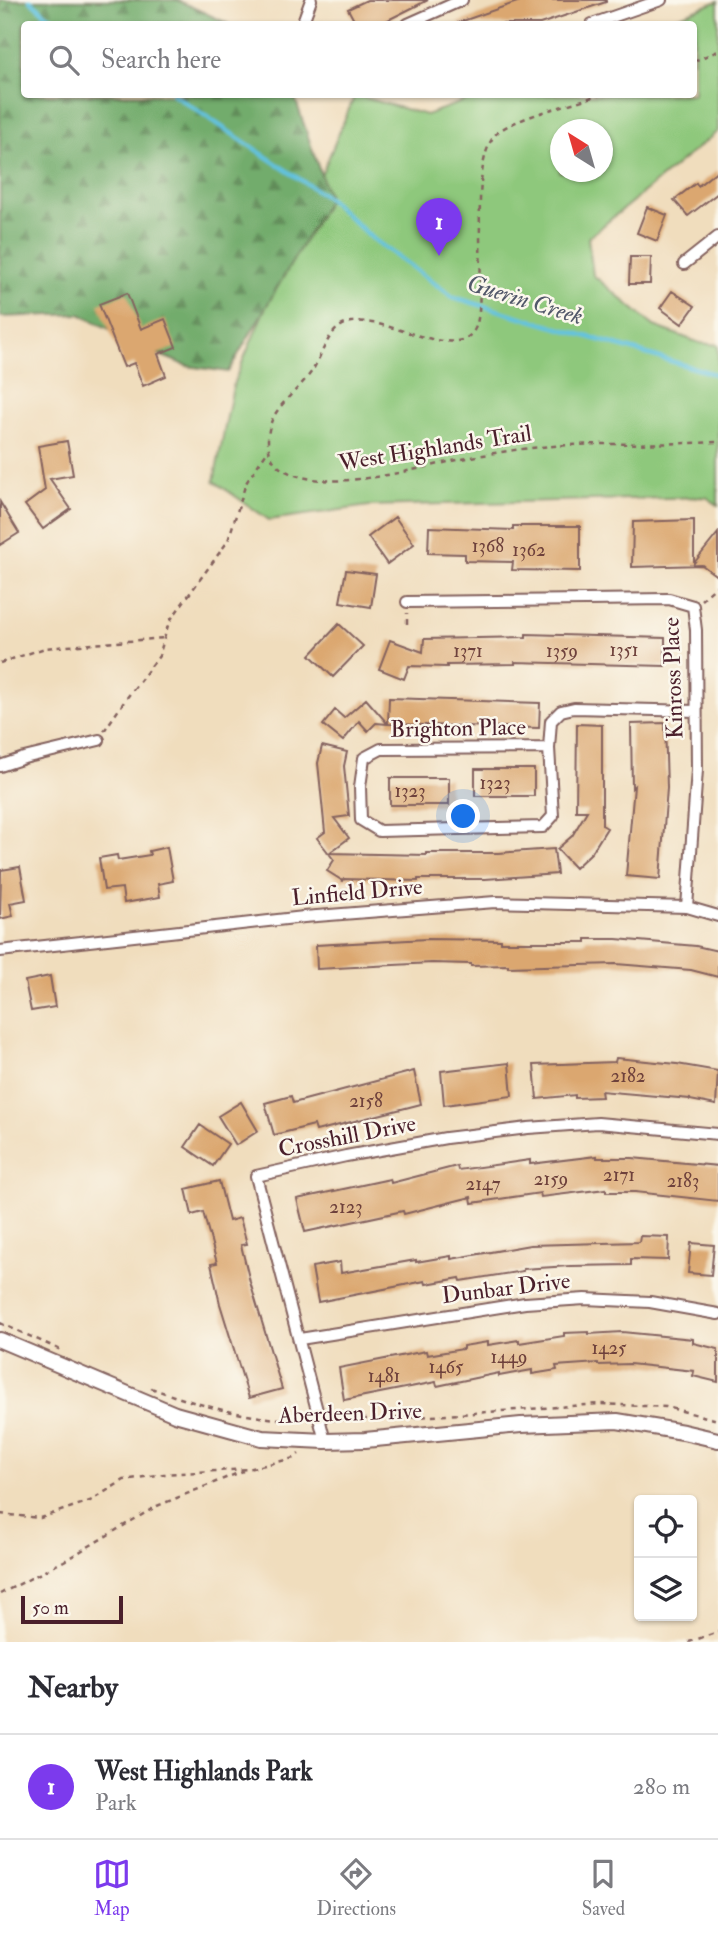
<!DOCTYPE html>
<html lang="en">
<head>
<meta charset="utf-8">
<style>
	body { margin:0; font-family:"IM FELL Double Pica",serif; background:#f7f7f7; color:#2b2b33 }
	.controls { position:absolute; right:21px; bottom:21px; display:grid; overflow:hidden; border-radius:7px; box-shadow:0 2px 5px #0004 }
	.controls button { width:63px; height:63px; display:grid; place-items:center; padding:0; border:0; border-bottom:2px solid #e1e1e2; background:#fff; color:#2b2b33; font:35px sans-serif }
	.compass { position:absolute; left:550px; top:119px; width:63px; height:63px; border-radius:50%; background:#fff; box-shadow:0 2px 5px #0004; rotate:323deg }
	.scale { position:absolute; left:21px; bottom:18px; width:102px; box-sizing:border-box; padding-left:7px; border:4px solid #4a1f2b; border-top:0; font-size:19px; line-height:24px; white-space:nowrap; color:#4a1f2b; -webkit-text-stroke:5px #fbf7ec; paint-order:stroke }
	.you { position:absolute; left:464px; top:817px; width:24px; height:24px; margin:-18px; border:5px solid #fff; border-radius:50%; background:#1a73e8; box-shadow:0 0 0 10px #1a73e833 }
	.badge { display:grid; place-items:center; width:46px; height:46px; border-radius:50%; background:#7c3aed; color:#fff; font-size:23px; font-weight:700 }
	.pin { position:absolute; translate:-50% -58px; filter:drop-shadow(0 2px 4px #0008) }
	.pin::after { content:''; position:absolute; top:37px; width:24px; height:21px; background:inherit; clip-path:polygon(0 0,100% 0,50% 100%) }
	.list { margin:0; padding:0; list-style:none }
	h2 { display:flex; justify-content:space-between; align-items:center; height:91px; margin:0; padding:0 28px; font-size:30px }
	h2 small { font-size:23px; font-weight:400; color:#7c7c81 }
	.list li { display:grid; grid-template-columns:46px 1fr auto; gap:21px; align-items:center; box-sizing:border-box; height:105px; padding:0 28px; border-top:2px solid #e1e1e2 }
	.list b { display:block; font-size:26px; white-space:nowrap }
	.list p { margin:0; font-size:23px; white-space:nowrap; color:#7c7c81 }
	.list em { font-size:23px; font-style:normal; color:#7c7c81 }
	.icon { flex:none; width:38px; height:38px; fill:none; stroke:currentColor; stroke-width:2; stroke-linecap:round; stroke-linejoin:round }
	.map { position:relative; flex:none; width:718px; height:1642px; overflow:hidden }
	.search { position:absolute; background:#fff; box-shadow:0 2px 5px #0004; left:21px; right:21px; top:21px; height:77px; display:flex; align-items:center; gap:18px; box-sizing:border-box; padding:0 24px; border-radius:7px; color:#7c7c81; font-size:26px }
	.sheet { height:196px; background:#fff }
	nav { display:flex; justify-content:space-around; align-items:center; box-sizing:border-box; height:98px; border-top:2px solid #e1e1e2; background:#fff; font-size:19px; color:#7c7c81 }
	nav a { display:grid; justify-items:center; gap:4px }
	nav .on { color:#7c3aed }
	.map>svg:first-child { display:block }
	.green { fill:#8ec87c; stroke:#6c7454; stroke-width:2; fill-rule:evenodd }
	.forest { fill:url(#forest-firs); stroke:#5e664c; stroke-width:2 }
	.lines { fill:none; stroke-linecap:round; stroke-linejoin:round }
	.stream { stroke:#62c2e0; stroke-width:4.5 }
	.building { fill:#dba76f }
	.minor-casing { stroke:#84625e; stroke-width:14 }
	.tertiary-casing { stroke:#84625e; stroke-width:18 }
	.path { stroke:#84625e; stroke-width:2.5; stroke-dasharray:5 5; stroke-linecap:butt }
	.minor { stroke:#fff; stroke-width:10 }
	.tertiary { stroke:#fff; stroke-width:14 }
	.labels { text-anchor:middle; dominant-baseline:central; stroke-width:5; stroke-linejoin:round; paint-order:stroke }
	.number-label { font-size:19px; fill:#6e413c }
	.street-label { font-size:23px; fill:#4a1f2b; stroke:#fbf7ec }
	.water-label { font-size:24px; font-style:italic; fill:#52586a; stroke:#fbf7ec }
</style>
</head>
<body>
<div class="map">
<svg width="718" height="1642" viewBox="0 0 718 1642">
	<defs>
		<pattern id="forest-firs" width="22" height="20" patternUnits="userSpaceOnUse" patternTransform="scale(1.75)"><rect width="22" height="20" fill="#72ac6c"/><path d="M5 1l3.5 6h-7zM16 11l3.5 6h-7z" fill="#608b59"/></pattern>
	</defs>
	<rect width="100%" height="100%" fill="#fbf7ec"/>
	<filter id="ink" filterUnits="userSpaceOnUse"><feTurbulence type="fractalNoise" baseFrequency=".0143" numOctaves="2"/><feDisplacementMap in="SourceGraphic" scale="14" xChannelSelector="R" yChannelSelector="G"/><feConvolveMatrix kernelMatrix="1 2 1 2 8 2 1 2 1" color-interpolation-filters="sRGB"/></filter>
	<filter id="wash" filterUnits="userSpaceOnUse"><feTurbulence type="fractalNoise" baseFrequency=".00686" numOctaves="4" result="noise"/><feDisplacementMap in="SourceGraphic" scale="28" xChannelSelector="R" yChannelSelector="G"/><feGaussianBlur stdDeviation="1.57" result="paint"/><feColorMatrix in="noise" values="0 0 0 0 0 0 0 0 0 0 0 0 0 0 0 0 0 1.4 0 .05"/><feComposite in="paint" operator="in"/></filter>
	<g filter="url(#wash)">
		<rect width="100%" height="100%" fill="#f0ddbd"/>
		<path class="green" d="M718,1V131L588,238L593,275L654,326L700,343L718,345V505L706,497L369,506L269,520L214,481L234,382L355,95L426,115L481,95L694,94V24H660ZM560,130H602V172H560Z"/>
		<path class="forest" d="M0,0H177L229,24H24V94L294,95L329,199L228,372L187,366L158,354L80,314L0,317Z"/>
		<g class="lines">
			<path class="stream" d="M30,0L47,15L65,24
				M173,94L329,199L373,239L453,297L718,375"/>
		</g>
		<g id="blocks">
			<path class="building" d="M367,0H428L380,24H356L348,9Z
				M523,0H606V2L540,24H458L457,23Z
				M718,170V193L688,216L674,200L696,183L698,186Z
				M647,207L667,215L657,241L637,233Z
				M630,257H651L650,284H629Z
				M672,291L695,306L682,324L660,308Z
				M127,293L141,329L165,319L176,347L158,354L166,376L143,386L134,363L124,367L99,304Z
				M67,441L73,475L50,479L71,509L43,529L25,505L45,490L38,446Z
				M0,502L19,533L0,545Z
				M395,517L414,544L387,564L368,537Z
				M694,520V563L718,533V577L702,565L632,567L633,522Z
				M513,526H580V571L512,570L513,562L465,561V554L428,553L429,527L513,530Z
				M346,570L376,574L371,607L340,602Z
				M339,624L363,646L333,677L310,655Z
				M526,634L665,638V666L515,662V664L447,665V667L409,666L404,679L379,669L390,640L423,652L424,639L526,637Z
				M389,698L540,703L539,728L388,724Z
				M366,699L388,724L376,723L368,731L359,721L343,741L323,725L335,710L344,718Z
				M665,723L667,788L660,879L626,876L634,786L632,788L631,724Z
				M577,724L602,725V825L607,828L592,852L575,868L557,849L572,836L587,811H576Z
				M322,746L347,752L344,766L349,816L334,818L349,838L329,853L426,855V853H498L554,849L557,874L485,879H418V881L344,879L343,881L327,871L334,860L317,838L325,832L318,763Z
				M475,769H534V796H475Z
				M390,778H449V805H390Z
				M167,847L173,881L158,884L160,897L124,903L122,888L104,890L99,858L117,855L118,860L150,855L149,851Z
				M20,867L26,900L10,903L13,916L0,919L1,870Z
				M427,939L501,940V942H586V939H616L696,946L718,951V977L691,970L616,964L508,967V965L471,966V964L432,963L317,969L316,945Z
				M50,976L55,1007L31,1011L25,981Z
				M616,1058L677,1064L718,1071L716,1105L690,1100V1099L601,1091L602,1097L575,1098V1095L537,1099L534,1065L615,1062Z
				M509,1063L512,1096L444,1105L441,1071Z
				M414,1071L421,1104L316,1131L314,1125L274,1135L265,1103L291,1096L293,1103Z
				M241,1102L258,1131L236,1145L218,1116Z
				M200,1125L228,1144L213,1166L185,1147Z
				M597,1156V1158H632L718,1166V1201L635,1192H606V1189L541,1197L540,1193L472,1203L471,1197L404,1214L403,1211L305,1232L297,1199L390,1179L391,1183L457,1166L458,1170L530,1160V1164Z
				M219,1181L229,1221L240,1218L247,1244L241,1245L250,1282L282,1389L249,1398L220,1304L211,1264L217,1263L203,1212L192,1215L186,1189Z
				M640,1236L669,1237L668,1260L631,1259V1265L570,1266L523,1269V1271L461,1281L460,1278L426,1284L425,1281L318,1302L312,1267L340,1262L341,1273L416,1260V1262L451,1256V1259L530,1245L639,1242Z
				M691,1243L714,1245L711,1275L688,1273Z
				M589,1332V1334L622,1332L693,1339V1343L718,1349V1382L693,1376L694,1371L630,1364L598,1365V1363L556,1366L557,1370L532,1374V1370L499,1376V1373L437,1386L436,1382L344,1400L339,1368L426,1351L427,1355L463,1349V1346L488,1342V1345L519,1340V1343L564,1336V1333Z"/>
		</g>
	</g>
	<g filter="url(#ink)">
		<use href="#blocks" fill-opacity="0" stroke="#84625e" stroke-width="2"/>
		<g class="lines">
			<g class="minor-casing">
				<path id="minor" d="M308,24L304,19L311,0
					M408,24L462,0
					M592,24L661,0
					M684,264L718,237
					M407,602L669,599L693,606L696,630L697,770L687,907
					M549,748L553,816L543,827L379,831L361,820L360,787L364,758L381,749L549,748L551,721L561,711L574,708L696,711
					M0,766L24,758L99,740
					M0,951L304,917L495,902L687,907L718,916
					M300,1339L525,1303L585,1299L650,1302L718,1314
					M325,1441L256,1176L346,1156L446,1138L528,1128L598,1123L718,1134"/>
			</g>
			<g class="tertiary-casing">
				<path id="tertiary" d="M0,1340L175,1414L262,1438L325,1441L365,1440L521,1425L617,1421L683,1432L718,1440"/>
			</g>
			<path class="path" d="M694,61L718,51
				M602,94C579,102 513,118 497,133C471,157 483,249 480,285C479,298 481,321 473,332C451,362 378,310 345,324C327,331 322,356 312,371C301,387 283,400 274,416C265,432 265,459 282,469C329,497 422,466 472,457C494,453 518,449 541,447C599,442 659,445 718,442
				M701,600L718,585
				M407,624V613
				M0,663L45,648L164,638
				M104,731L126,699L159,656L169,622L228,541L246,483L268,450
				M0,1323L61,1350
				M151,1388C200,1406 255,1421 308,1420
				M332,1420L404,1418L599,1404L666,1407L718,1420
				M0,1514L40,1518L90,1501L124,1480L164,1474L248,1469L294,1458L299,1454
				M0,1594L64,1561L157,1506L243,1471
				M689,1642L718,1632"/>
			<use href="#minor" class="minor"/>
			<use href="#tertiary" class="tertiary"/>
		</g>
	</g>
	<g class="labels">
		<g class="number-label">
			<text x="488" y="546">1368</text>
			<text x="529" y="550">1362</text>
			<text x="624" y="650">1351</text>
			<text x="468" y="651">1371</text>
			<text x="562" y="651">1359</text>
			<text x="495" y="783">1323</text>
			<text x="410" y="791">1323</text>
			<text x="628" y="1076">2182</text>
			<text x="366" y="1101">2158</text>
			<text x="619" y="1175">2171</text>
			<text x="551" y="1179">2159</text>
			<text x="683" y="1181">2183</text>
			<text x="483" y="1184">2147</text>
			<text x="346" y="1207">2123</text>
			<text x="609" y="1348">1425</text>
			<text x="509" y="1357">1449</text>
			<text x="446" y="1367">1465</text>
			<text x="384" y="1376">1481</text>
		</g>
		<g class="street-label">
			<text transform="translate(435 448) rotate(-9)">West Highlands Trail</text>
			<text transform="translate(673 678) rotate(-92)">Kinross Place</text>
			<text transform="translate(458 728) rotate(-1)">Brighton Place</text>
			<text transform="translate(357 892) rotate(-5)">Linfield Drive</text>
			<text transform="translate(347 1136) rotate(-11)">Crosshill Drive</text>
			<text transform="translate(506 1288) rotate(-7)">Dunbar Drive</text>
			<text transform="translate(350 1413) rotate(-2)">Aberdeen Drive</text>
		</g>
		<g class="water-label">
			<text transform="translate(525 300) rotate(17)">Guerin Creek</text>
		</g>
	</g>
</svg>
<div class="controls">
<button><svg class="icon" aria-label="locate" viewBox="0 0 24 24"><circle cx="12" cy="12" r="6"/><path d="M12 2v4M12 18v4M2 12h4M18 12h4"/></svg></button>
<button><svg class="icon" aria-label="layers" viewBox="0 0 24 24"><path d="M12 4l9 5-9 5-9-5zM3 14l9 5 9-5"/></svg></button>
</div>
<svg class="compass" viewBox="-18 -18 36 36"><path d="M0-13l5 13h-10z" fill="#e53935"/><path d="M0 13l5-13h-10z" fill="#7c7c81"/></svg>
<div class="scale">50 m</div>
<div class="you"></div>
<div class="pin badge" style="left:439px;top:256px">1</div>
<div class="search"><svg class="icon" aria-label="search" viewBox="0 0 24 24"><circle cx="10" cy="10" r="6"/><path d="M15 15l6 6"/></svg>Search here</div>
</div>
<section class="sheet">
<h2>Nearby<small></small></h2>
<ul class="list">
<li><span class="badge">1</span><div><b>West Highlands Park</b><p>Park</p></div><em>280 m</em></li>
</ul>
</section>
<nav>
<a class="on"><svg class="icon" aria-label="map" viewBox="0 0 24 24"><path d="M3 6l6-2 6 2 6-2v14l-6 2-6-2-6 2zM9 4v14M15 6v14"/></svg>Map</a>
<a><svg class="icon" aria-label="directions" viewBox="0 0 24 24"><path d="M12 3l9 9-9 9-9-9zM9 14v-3h6M13 9l2 2-2 2"/></svg>Directions</a>
<a><svg class="icon" aria-label="saved" viewBox="0 0 24 24"><path d="M7 4h10v16l-5-4-5 4z"/></svg>Saved</a>
</nav>
</body>
</html>
